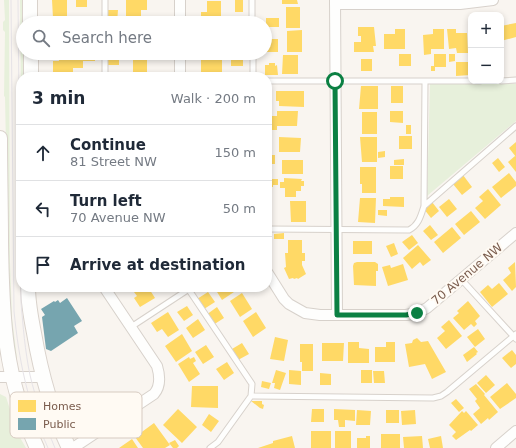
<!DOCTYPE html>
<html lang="en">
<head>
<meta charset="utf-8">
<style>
	body { margin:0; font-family:"DejaVu Sans",sans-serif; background:#f6f6f7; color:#1f2937 }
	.controls { position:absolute; right:12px; top:12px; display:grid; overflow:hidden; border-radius:8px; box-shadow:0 2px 6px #0003 }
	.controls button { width:36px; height:36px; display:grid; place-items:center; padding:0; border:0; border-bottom:1px solid #e0e1e3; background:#fff; color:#1f2937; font:20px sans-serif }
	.stop { position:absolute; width:12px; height:12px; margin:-9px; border:3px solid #0b8043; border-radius:50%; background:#fff }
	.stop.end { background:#0b8043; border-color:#fff; box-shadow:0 1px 4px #0008 }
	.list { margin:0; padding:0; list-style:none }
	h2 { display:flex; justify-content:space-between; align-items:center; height:52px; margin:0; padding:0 16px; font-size:17px }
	h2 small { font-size:13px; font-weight:400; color:#747a83 }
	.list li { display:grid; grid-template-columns:26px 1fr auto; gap:12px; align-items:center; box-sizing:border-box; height:56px; padding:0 16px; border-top:1px solid #e0e1e3 }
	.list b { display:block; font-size:15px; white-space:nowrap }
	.list p { margin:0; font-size:13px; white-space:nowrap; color:#747a83 }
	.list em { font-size:13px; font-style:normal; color:#747a83 }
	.icon { flex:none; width:22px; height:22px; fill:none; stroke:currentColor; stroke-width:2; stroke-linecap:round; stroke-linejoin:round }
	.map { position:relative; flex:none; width:516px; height:448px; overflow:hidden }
	.search { position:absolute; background:#fff; box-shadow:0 2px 6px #0003; left:16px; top:16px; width:256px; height:44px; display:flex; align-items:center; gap:10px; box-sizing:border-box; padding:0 14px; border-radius:22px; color:#747a83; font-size:15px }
	.panel { position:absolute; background:#fff; box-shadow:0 2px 6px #0003; left:16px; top:72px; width:256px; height:220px; border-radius:16px }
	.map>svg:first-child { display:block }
	.green { fill:#e7f0db }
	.homes { fill:#ffd966 }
	.public { fill:#76a5af }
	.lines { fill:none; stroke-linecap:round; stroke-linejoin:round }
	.lane-casing { stroke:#d7d1cb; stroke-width:7 }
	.street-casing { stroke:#d7d1cb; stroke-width:12 }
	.secondary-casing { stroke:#d9d2cb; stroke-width:16 }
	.lane { stroke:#fefefd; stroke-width:5 }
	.street { stroke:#fefefd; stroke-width:10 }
	.secondary { stroke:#fefefd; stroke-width:14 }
	.tram { stroke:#e6e3e7; stroke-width:1 }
	.route { stroke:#0b8043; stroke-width:5 }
	.labels { text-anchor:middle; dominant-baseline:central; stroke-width:4; stroke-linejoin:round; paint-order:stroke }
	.street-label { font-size:12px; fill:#7a5c4d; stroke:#fffaf3 }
	.key { fill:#fffaf3; stroke:#d7cbc1; stroke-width:1 }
	.key-label { font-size:11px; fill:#7a5c4d }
</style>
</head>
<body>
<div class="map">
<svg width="516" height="448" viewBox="0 0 516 448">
	<rect width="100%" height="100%" fill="#f9f5f0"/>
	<path class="green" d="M4,0H9L10,262L12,318L17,358H13L10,349L5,97L4,96L5,32L3,30V22L5,20Z
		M20,0H23L24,77H21V98Z
		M430,84H516V121L427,196Z
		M0,394L6,397L18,434L26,448H0Z"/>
	<path class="homes" d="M52,0H67V18H53Z
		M76,0H87V7H76Z
		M126,0H147V10H141V20H126Z
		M235,0H243V12H235Z
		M282,0H297L298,4H282Z
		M207,1H221V22H201V12H207Z
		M286,7H300V28H286Z
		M105,10H118L117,23H105Z
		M266,18H279V27H266Z
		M516,23V37L501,41V26Z
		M358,27H374L376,46H373L374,52H354V42H361V36H358Z
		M395,29H405V49H384V34H395Z
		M433,29H444V49H431V54L424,55L423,35L433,34Z
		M447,29H456V33H467L468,53H457L456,48L449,49Z
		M302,30V52H287V31Z
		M265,39H278V52H265Z
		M58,53H73V59L83,60V68H73V72H53V61H59Z
		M80,53H95V61H83V56H80Z
		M106,53H119V65H106Z
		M133,53H147V73H133Z
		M212,53H222V73H201V59H212Z
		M231,54H243V66H231Z
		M399,54H411V66H399Z
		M434,54H446V67H435V71H431V66H434Z
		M449,54H455V61L449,62Z
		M283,55H298V74H282Z
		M361,59H372V71H361Z
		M456,62H470V75L456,76Z
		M269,63H275V66L277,65L278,75H265V65H269Z
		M361,86H378V109H359Z
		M391,86H403V103H391Z
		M276,91H304V107L279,106V101H276Z
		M277,111H298L297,126H277V130H267V116H277Z
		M390,111H403V123L390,122Z
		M362,112H377V134H362Z
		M406,125H411V134H406Z
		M399,136H412V149H399Z
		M279,137L301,138L300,152H279Z
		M360,137H377V162H362Z
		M516,142V157L509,148Z
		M385,151V157L378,158V152Z
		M267,155H275V164H267Z
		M515,156L516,157V172L508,162Z
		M498,158L505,167L499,172L492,163Z
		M404,159V165H394V160Z
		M282,160H303V174H282Z
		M390,166H403V179H390Z
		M360,167H376V193H362V184H360Z
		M509,173L516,182V186L501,198L492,187Z
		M463,175L472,187L462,195L453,184Z
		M284,178L302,179L301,181H304V186H301V191H296V197H285V188H280V182H284Z
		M267,179H278V185H273V187H267Z
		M488,189L501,205L485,219L475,208L483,201L479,197Z
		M390,197H404V207L383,206V199H390Z
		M360,198H376L375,223L358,222Z
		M449,199L457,209L447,217L439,207Z
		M290,201H306V222H291Z
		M432,202L439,211L431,218L424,209Z
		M378,210H387V216L378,215Z
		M471,211L480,222L464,235L455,224Z
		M430,225L438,235L431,240L423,231Z
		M452,227L461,238L443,253L434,242Z
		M284,233V239H274V234Z
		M412,235L418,243L409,250L402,242Z
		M288,240H302V253H305V261H302V265L306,274L298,279L297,278L294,279L293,278L289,279L284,268L286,267L285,253H288Z
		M353,241H372V254H353Z
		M394,243L398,254L391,257L386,246Z
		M418,245L431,260L423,266L420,262L412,269L403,258Z
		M357,262H375L378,264V271H376V286L354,285L353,266L354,263Z
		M515,262L516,287L512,291L503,280L511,273L508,268Z
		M403,264L408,280L388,286L382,267L390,265L391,268Z
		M499,283L508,294L492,307L480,292L488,285L492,289Z
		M133,287H148L155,298L140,307L134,298L137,296L131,288Z
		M214,287H231L234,292L222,300Z
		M208,292L215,302L204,309L197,299Z
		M242,293L252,309L240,317L230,301Z
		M468,301L480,316L475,321L477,324L474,327L471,324L464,330L453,318L459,313L457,311Z
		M187,306L193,315L184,321L177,312Z
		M217,307L224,318L213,325L206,315Z
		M168,312L179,330L168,337L162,329L157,332L151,323Z
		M256,312L266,328L253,337L243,321Z
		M198,319L205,330L193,338L186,328Z
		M449,320L462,336L446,349L437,338L445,331L441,327Z
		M478,329L485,339L475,347L467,337Z
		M182,334L192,351L176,362L165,346Z
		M275,337L288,340L284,361L270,359Z
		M417,338L421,342L428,341L446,372L432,379L425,364L409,367L405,344L412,343L413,340Z
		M348,342H359V348L369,349V363H348Z
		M386,342H395V362H375V347H386Z
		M242,343L249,354L238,360L232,349Z
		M322,343H344L343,361H322Z
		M300,344H313V371H302V362H300Z
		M206,345L214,357L203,364L195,352Z
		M474,347L478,352L476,353L477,354L467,362L463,355Z
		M512,350L516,355V364L511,368L502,358Z
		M189,357L190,359L194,357L196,361L193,363L200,374L189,382L178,364Z
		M227,362L234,373L224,380L216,369Z
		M276,370L286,373L280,390L274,388L275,383H272Z
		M289,370L301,371V385L289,384Z
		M361,370H372V383H361Z
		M373,371H384L385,383H374Z
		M320,373L331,374V385H320Z
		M486,375L495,385L486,393L477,383Z
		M262,381L271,383L269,389L261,387Z
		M507,383L516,394V398L500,409L490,397Z
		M476,384L485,394L484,395L498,412L489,420L488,418L481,424L473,414L480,408L475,401L477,399L469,389Z
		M192,386H218V408L191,407Z
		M456,399L464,408L459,412L451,403Z
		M251,401H262V404L264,405L263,409L260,408Z
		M178,409L197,427L182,443L163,425Z
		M312,409H324V422H311Z
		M334,409L355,410V421L345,420V427H339L338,420H334Z
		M357,410L371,411L370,425H356Z
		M386,410H399V423H386Z
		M415,410L416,424L402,425L401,411Z
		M462,411L464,413L466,411L478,425L471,431L470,430L456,440L452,436L456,432L449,425Z
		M209,414L219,421L211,432L202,425Z
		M154,423L170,445L165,448H143L135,437Z
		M311,431H331V448H311Z
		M335,431H351V448H335Z
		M381,434H400V448H381Z
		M292,436L295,448H258L273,443V441Z
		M366,436H370V448H357V438H366Z
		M422,436L423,448H404L403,437Z
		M441,436L443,448H430L428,439Z
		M132,439L138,448H119Z
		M175,440L179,446L177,448H173L169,443Z"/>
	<path class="public" d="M67,298L82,321L74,326L78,333L51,351L46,349L42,317L45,315L41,309L54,301L55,302L58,300L60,303Z"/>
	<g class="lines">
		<g class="lane-casing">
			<path id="lane" d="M105,0V23
				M252,0V23
				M105,53V77
				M253,53V77
				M267,81H480
				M501,81L516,80
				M424,206L516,126
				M267,229L409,230C419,225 421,215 424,206L425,82
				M461,279L516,339
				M45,287H46
				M187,287L252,384L251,396L218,442L210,448
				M131,327L192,287
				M251,396L433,398L441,396L447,392L516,334"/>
		</g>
		<g class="street-casing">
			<path id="street" d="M180,0V23
				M335,0L337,315
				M335,4H460L493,0
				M180,53V77
				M267,272L284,299L289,304L305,313L320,315H406L417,313L427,308L516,233
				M0,377H42
				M73,448L154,394C161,386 160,376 157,366L104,287
				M496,448L516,431"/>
		</g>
		<g class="secondary-casing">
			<path id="secondary" d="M30,0V23
				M31,53V77
				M0,138C0,172 1,207 1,241C2,317 4,378 37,448
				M28,287C28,302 31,318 34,333C41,374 51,411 69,448"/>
		</g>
		<use href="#lane" class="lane"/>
		<use href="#street" class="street"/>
		<use href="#secondary" class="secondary"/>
		<path class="tram" d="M11,0L14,311C19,361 27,401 48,448
			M18,0L21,302C23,326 25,351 30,375C36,401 45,424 55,448"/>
	</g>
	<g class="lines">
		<path class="route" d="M335,81L337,315H406L417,313"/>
	</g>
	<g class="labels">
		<g class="street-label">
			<text transform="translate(467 274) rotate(-40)">70 Avenue NW</text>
		</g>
	</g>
	<rect x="10" y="392" width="132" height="46" rx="6" class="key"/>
	<rect x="18" y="400" width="18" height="12" fill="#ffd966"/>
	<rect x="18" y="418" width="18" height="12" fill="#76a5af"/>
	<g class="key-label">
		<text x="43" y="410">Homes</text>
		<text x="43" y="428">Public</text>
	</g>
</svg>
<div class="controls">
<button>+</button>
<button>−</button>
</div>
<div class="stop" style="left:335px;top:81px"></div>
<div class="stop end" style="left:417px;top:313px"></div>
<div class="search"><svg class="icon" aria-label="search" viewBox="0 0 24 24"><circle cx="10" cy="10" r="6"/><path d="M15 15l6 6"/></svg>Search here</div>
<section class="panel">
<h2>3 min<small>Walk · 200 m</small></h2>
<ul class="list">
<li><svg class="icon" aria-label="ahead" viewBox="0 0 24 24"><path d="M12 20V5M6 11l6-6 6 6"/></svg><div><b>Continue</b><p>81 Street NW</p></div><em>150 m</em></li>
<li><svg class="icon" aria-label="left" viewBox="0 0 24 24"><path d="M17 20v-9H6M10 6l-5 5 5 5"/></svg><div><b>Turn left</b><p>70 Avenue NW</p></div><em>50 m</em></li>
<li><svg class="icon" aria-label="arrive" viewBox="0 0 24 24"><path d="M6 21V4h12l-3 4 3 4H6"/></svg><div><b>Arrive at destination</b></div></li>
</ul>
</section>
</div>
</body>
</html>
